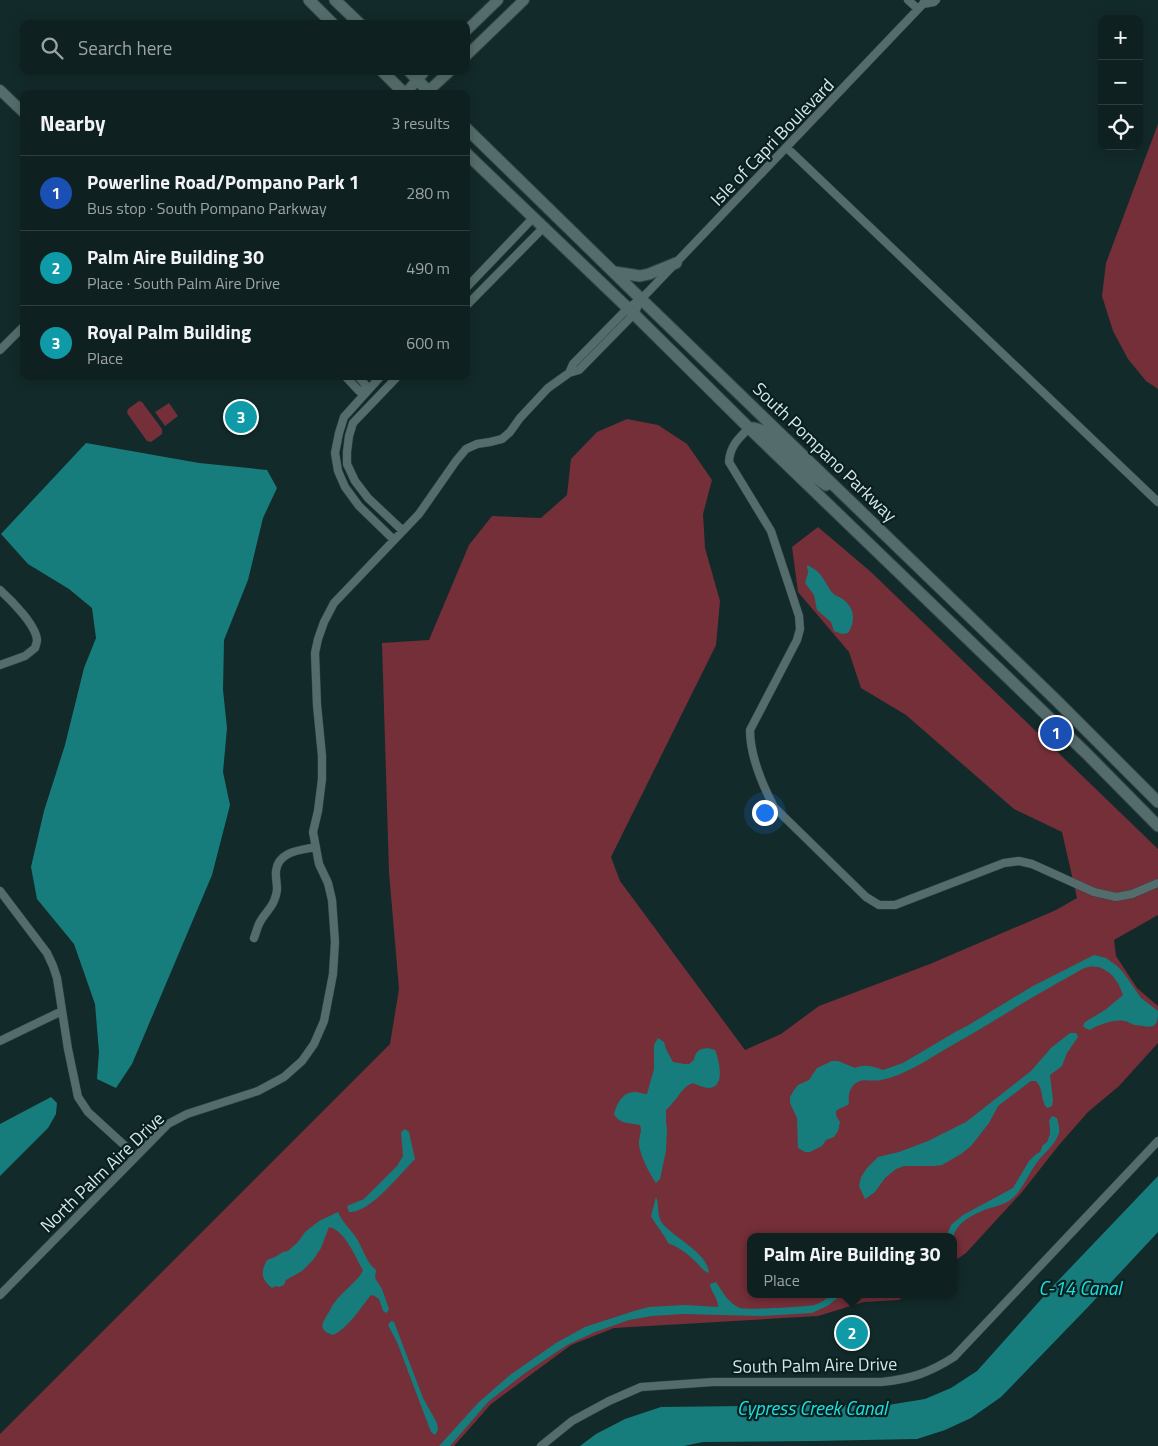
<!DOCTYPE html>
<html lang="en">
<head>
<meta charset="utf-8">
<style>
	body { margin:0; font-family:"Titillium Web",sans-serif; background:#172829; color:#f1f3f6 }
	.controls { position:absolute; right:15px; top:15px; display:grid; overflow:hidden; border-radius:10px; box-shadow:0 2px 12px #0003 }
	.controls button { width:45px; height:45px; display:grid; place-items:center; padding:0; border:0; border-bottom:1px solid #2e3e3e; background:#0e2020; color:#f1f3f6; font:25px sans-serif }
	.you { position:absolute; left:764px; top:812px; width:18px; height:18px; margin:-12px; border:4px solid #fff; border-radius:50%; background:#1a73e8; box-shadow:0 0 0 8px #1a73e833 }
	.badge { display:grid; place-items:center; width:32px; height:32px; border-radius:50%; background:#f49aa3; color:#fff; font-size:16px; font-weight:700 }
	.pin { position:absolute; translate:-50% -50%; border:2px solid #fff; box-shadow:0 1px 5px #0006 }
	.popup { position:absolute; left:747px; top:1233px; width:210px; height:65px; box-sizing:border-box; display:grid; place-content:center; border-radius:10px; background:#0e2020; filter:drop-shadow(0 1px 4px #0005); font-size:16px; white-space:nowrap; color:#9ba3a5 }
	.popup b { font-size:19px; color:#f1f3f6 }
	.popup::after { content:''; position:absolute; left:50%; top:100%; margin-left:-10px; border:10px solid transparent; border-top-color:#0e2020 }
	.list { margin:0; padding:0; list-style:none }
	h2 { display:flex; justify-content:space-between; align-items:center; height:65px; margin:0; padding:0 20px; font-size:21px }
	h2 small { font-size:16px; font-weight:400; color:#9ba3a5 }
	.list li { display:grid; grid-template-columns:32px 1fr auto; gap:15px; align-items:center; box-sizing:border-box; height:75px; padding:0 20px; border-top:1px solid #2e3e3e }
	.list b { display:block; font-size:19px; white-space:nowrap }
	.list p { margin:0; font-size:16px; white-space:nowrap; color:#9ba3a5 }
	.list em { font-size:16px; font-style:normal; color:#9ba3a5 }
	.icon { flex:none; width:28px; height:28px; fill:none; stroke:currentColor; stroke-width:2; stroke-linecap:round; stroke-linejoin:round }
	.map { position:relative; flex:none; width:1158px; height:1446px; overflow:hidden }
	.search { position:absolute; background:#0e2020; box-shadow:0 2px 12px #0003; left:20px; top:20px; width:450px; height:55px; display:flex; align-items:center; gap:12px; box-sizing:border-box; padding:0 18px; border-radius:10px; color:#9ba3a5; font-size:19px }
	.panel { position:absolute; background:#0e2020; box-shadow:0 2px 12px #0003; left:20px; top:90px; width:450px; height:290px; border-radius:10px }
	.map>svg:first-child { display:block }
	.green { fill:#752f39 }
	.water { fill:#167d7c }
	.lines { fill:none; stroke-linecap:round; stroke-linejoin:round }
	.minor-casing { stroke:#344545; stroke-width:9 }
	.tertiary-casing { stroke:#344545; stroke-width:12 }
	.secondary-casing { stroke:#344545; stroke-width:13 }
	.minor { stroke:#546d6c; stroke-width:8 }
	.tertiary { stroke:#546d6c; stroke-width:10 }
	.secondary { stroke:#546d6c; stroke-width:11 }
	.labels { text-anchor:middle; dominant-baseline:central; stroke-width:4.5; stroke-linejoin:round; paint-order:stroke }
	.street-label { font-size:18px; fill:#d8e6e5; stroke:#092020 }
	.water-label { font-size:19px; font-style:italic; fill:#1ee2e1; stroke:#092020 }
</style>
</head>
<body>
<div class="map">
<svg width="1158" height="1446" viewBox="0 0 1158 1446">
	<rect width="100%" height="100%" fill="#132a2a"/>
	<path class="green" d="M1158,124V389L1146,381L1128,359L1113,331L1102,296L1106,263Z
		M139,401L142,402L162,429V434L151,442L147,441L127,413L128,409Z
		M169,403L178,416L165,426L155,412Z
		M627,419L658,425L687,444L712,480L703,514L705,548L720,601L716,645L611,857L620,881L745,1050L781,1034L819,1006L930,964L1056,910L1077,898L1062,832L1014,809L906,715L861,688L849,652L798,592L792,547L818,527L871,572L1158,849V915L1114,940L1116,956L1137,988L1158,1006V1043L1119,1086L1088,1112L1059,1145L1022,1192L966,1253L953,1262V1237H751V1294H907L899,1300L864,1302L818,1316L614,1328L571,1345L491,1404L454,1446H0V1434L390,1044L399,989L389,872L382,643L429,640L469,545L492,516L541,518L567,495L571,459L597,432Z"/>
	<path class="water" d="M86,443L199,463L267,470L277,488L263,518L248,580L224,640L223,690L227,728L223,772L230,805L212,875L132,1064L116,1088L97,1079L99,1052L95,1004L74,944L37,899L31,867L44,811L65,745L84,668L96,638L92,608L69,589L28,564L1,534Z
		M807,565C822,572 823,579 831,591C834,595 837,596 841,598C855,607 856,620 848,633L842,634L834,631L831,622L817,610L814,595L805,583L808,573Z
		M1094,955L1106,958L1117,966L1123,972L1141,998L1158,1011C1158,1022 1157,1029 1143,1026C1139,1025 1135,1026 1132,1024C1127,1022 1129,1022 1124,1021C1115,1019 1098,1025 1090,1030L1085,1028L1083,1026L1085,1022L1105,1010L1123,995C1118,979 1106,964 1088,967C1080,969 1068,978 1061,981C1023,1002 987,1026 949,1047C928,1059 906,1075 881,1080C873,1082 863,1078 856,1083C849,1088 848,1096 849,1104C840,1110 830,1108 840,1122L838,1131L834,1137L826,1140L822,1146L810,1152H805L798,1148L797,1118L790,1103V1097L794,1090L798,1085L809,1080L817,1068L832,1061H838L855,1068C865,1064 872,1066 883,1070L903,1063L957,1031L967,1026L1033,986Z
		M1070,1033H1076L1078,1037L1067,1053L1062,1066L1050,1075L1053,1100L1052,1106L1047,1108C1040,1100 1044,1089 1036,1081H1031L998,1106L989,1123L971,1146L961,1154L942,1165L934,1166H904L896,1169L885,1178L875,1192L865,1199L859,1186L861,1177L867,1168L878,1157L899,1152L928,1141L966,1122L1031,1071L1051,1048Z
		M658,1038L664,1042L666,1049L673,1062L684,1064H689L694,1060C695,1049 705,1046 715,1050C719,1060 726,1087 709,1088C704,1088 698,1085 693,1083C683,1087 681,1093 675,1100C672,1104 669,1107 666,1110V1123L667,1129L666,1151L660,1179L656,1183C649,1173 641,1157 639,1145C638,1137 643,1132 640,1125C630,1123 619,1124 614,1114C617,1104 622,1092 635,1092C639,1092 643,1094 647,1094L654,1069V1045Z
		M51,1097L57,1103L56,1114L48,1128L0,1176V1124Z
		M1052,1116L1057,1118C1058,1123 1060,1128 1059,1133C1055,1145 1045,1152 1038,1161C1028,1174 1022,1192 1009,1201C999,1207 989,1207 980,1212C969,1216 956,1225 953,1237H946L951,1225L963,1215L1013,1188L1029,1161L1035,1155L1040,1152L1043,1145L1047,1142L1050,1134V1128L1049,1121Z
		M405,1129L409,1132L415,1159C401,1173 369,1214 349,1212L347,1206L364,1199L397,1166L403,1156L401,1132Z
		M1158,1176V1232L1088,1307L1001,1397L971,1418L945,1430L917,1439L813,1441L703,1442L684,1446H580L596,1434L625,1419L661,1407L819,1405L882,1406L925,1399L951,1388L977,1371L1053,1286Z
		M656,1197C660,1206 656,1214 662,1223C674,1238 708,1253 709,1273C703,1271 700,1266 696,1262C688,1254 679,1247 668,1243C663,1232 656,1226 651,1216Z
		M338,1212C342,1221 349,1228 355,1236C363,1247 365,1261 376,1270L375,1278L382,1289L389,1309L387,1313L383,1311L379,1299L373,1295L370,1296C359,1310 348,1328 333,1335C317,1330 322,1323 329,1312C331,1309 332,1305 335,1302C341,1293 361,1278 363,1270C355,1257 345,1230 329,1227L321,1248L313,1260L302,1271L286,1280L284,1285L279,1287L276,1286L272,1288C260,1278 261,1272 267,1260L275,1257L283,1252L288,1251L298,1242L305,1232L319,1221Z
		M716,1282C722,1291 729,1304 740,1308C746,1310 806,1307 814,1305C826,1302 827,1294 842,1294L829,1305L812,1313L761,1316L683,1314L652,1316L629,1320L595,1332L567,1345L525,1373L488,1402L450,1446H439L478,1403L510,1375L556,1343L585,1327L634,1311L649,1307L685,1305L718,1307C718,1297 711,1293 710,1284Z
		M391,1321L394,1322L423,1398L437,1423L438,1430L435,1435L431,1432L397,1342L388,1325Z"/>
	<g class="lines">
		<g class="minor-casing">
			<path id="minor" d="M908,0L918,9
				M923,4L934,2L936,0
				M787,148L1158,502
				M466,288L533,218
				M466,306L543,228
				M0,350L24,326
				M569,373L573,364L628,308L641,299L649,291L923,4L925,0
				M345,376L359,391L369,389L358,376
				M381,376L344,417L339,433L335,453L338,471L345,487L359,506L394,540
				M398,376L353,423L349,436L347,452V464L355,481L368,498L403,531
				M749,428C738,439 730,446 729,462L771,531L799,616L800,629L797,640L750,730C750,756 762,784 774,807L866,897L879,905H895L1004,863L1019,861L1032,864L1094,892L1116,897L1132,894L1158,883
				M0,590C11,600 36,625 37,640C37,642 36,645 35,648L25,656L0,665
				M0,891L47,953L53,966L57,978L68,1049L78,1097L88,1112L135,1155
				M254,938C256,933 257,928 259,924C263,915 270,910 274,901C280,887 275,883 276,871C278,851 301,850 316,847
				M0,1041L62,1011
				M0,1295L168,1124L187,1114L258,1091L284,1077L302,1061L314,1044L324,1021L333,974L335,942L332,900L328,883L319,864L313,832L318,811L322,779V756L317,705L315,653L318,639L324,622L334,603L419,514L456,461L466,449L477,444L490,442L502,439L510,432L520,418L548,388L569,373L579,370L634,314L641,299
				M541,1446L572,1421L609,1401L641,1387L713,1382H881C911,1379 929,1373 954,1357L1158,1141"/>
		</g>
		<g class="tertiary-casing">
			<path id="tertiary" d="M466,31L498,0
				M466,56L524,0
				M0,90L24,113
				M405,94L425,71
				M425,94L450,71"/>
		</g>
		<g class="secondary-casing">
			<path id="secondary" d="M309,0L333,24
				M335,0L360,24
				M382,71L405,94
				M409,71L431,94
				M466,128L641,299L1057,701L1158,802
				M466,153L634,314L749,428L1087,754L1158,826
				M614,272L640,276L649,274L676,263
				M749,428H754L770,433L810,473L826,485"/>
		</g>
		<use href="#minor" class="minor"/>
		<use href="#tertiary" class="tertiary"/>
		<use href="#secondary" class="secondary"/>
	</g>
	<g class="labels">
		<g class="street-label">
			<text transform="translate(772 142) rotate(-46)">Isle of Capri Boulevard</text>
			<text transform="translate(825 452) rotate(44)">South Pompano Parkway</text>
			<text transform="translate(102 1172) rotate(-44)">North Palm Aire Drive</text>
			<text transform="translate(815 1365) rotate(-1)">South Palm Aire Drive</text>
		</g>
		<g class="water-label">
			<text x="1080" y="1287">C-14 Canal</text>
			<text x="812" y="1407">Cypress Creek Canal</text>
		</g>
	</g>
</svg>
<div class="controls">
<button>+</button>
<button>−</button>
<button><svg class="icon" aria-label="locate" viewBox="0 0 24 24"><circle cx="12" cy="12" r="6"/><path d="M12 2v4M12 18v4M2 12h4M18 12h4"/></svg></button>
</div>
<div class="you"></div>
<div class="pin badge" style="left:1056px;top:733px;background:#1a4fb4">1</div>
<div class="pin badge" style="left:852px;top:1333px;background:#0f9aa8">2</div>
<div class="popup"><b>Palm Aire Building 30</b>Place</div>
<div class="pin badge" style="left:241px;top:417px;background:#0f9aa8">3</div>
<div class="search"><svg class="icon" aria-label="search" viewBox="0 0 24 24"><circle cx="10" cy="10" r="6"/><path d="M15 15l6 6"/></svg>Search here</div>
<section class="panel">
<h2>Nearby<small>3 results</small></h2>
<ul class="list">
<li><span class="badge" style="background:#1a4fb4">1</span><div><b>Powerline Road/Pompano Park 1</b><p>Bus stop · South Pompano Parkway</p></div><em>280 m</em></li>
<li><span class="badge" style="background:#0f9aa8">2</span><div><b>Palm Aire Building 30</b><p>Place · South Palm Aire Drive</p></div><em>490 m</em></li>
<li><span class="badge" style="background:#0f9aa8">3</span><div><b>Royal Palm Building</b><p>Place</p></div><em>600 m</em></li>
</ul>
</section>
</div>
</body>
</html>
